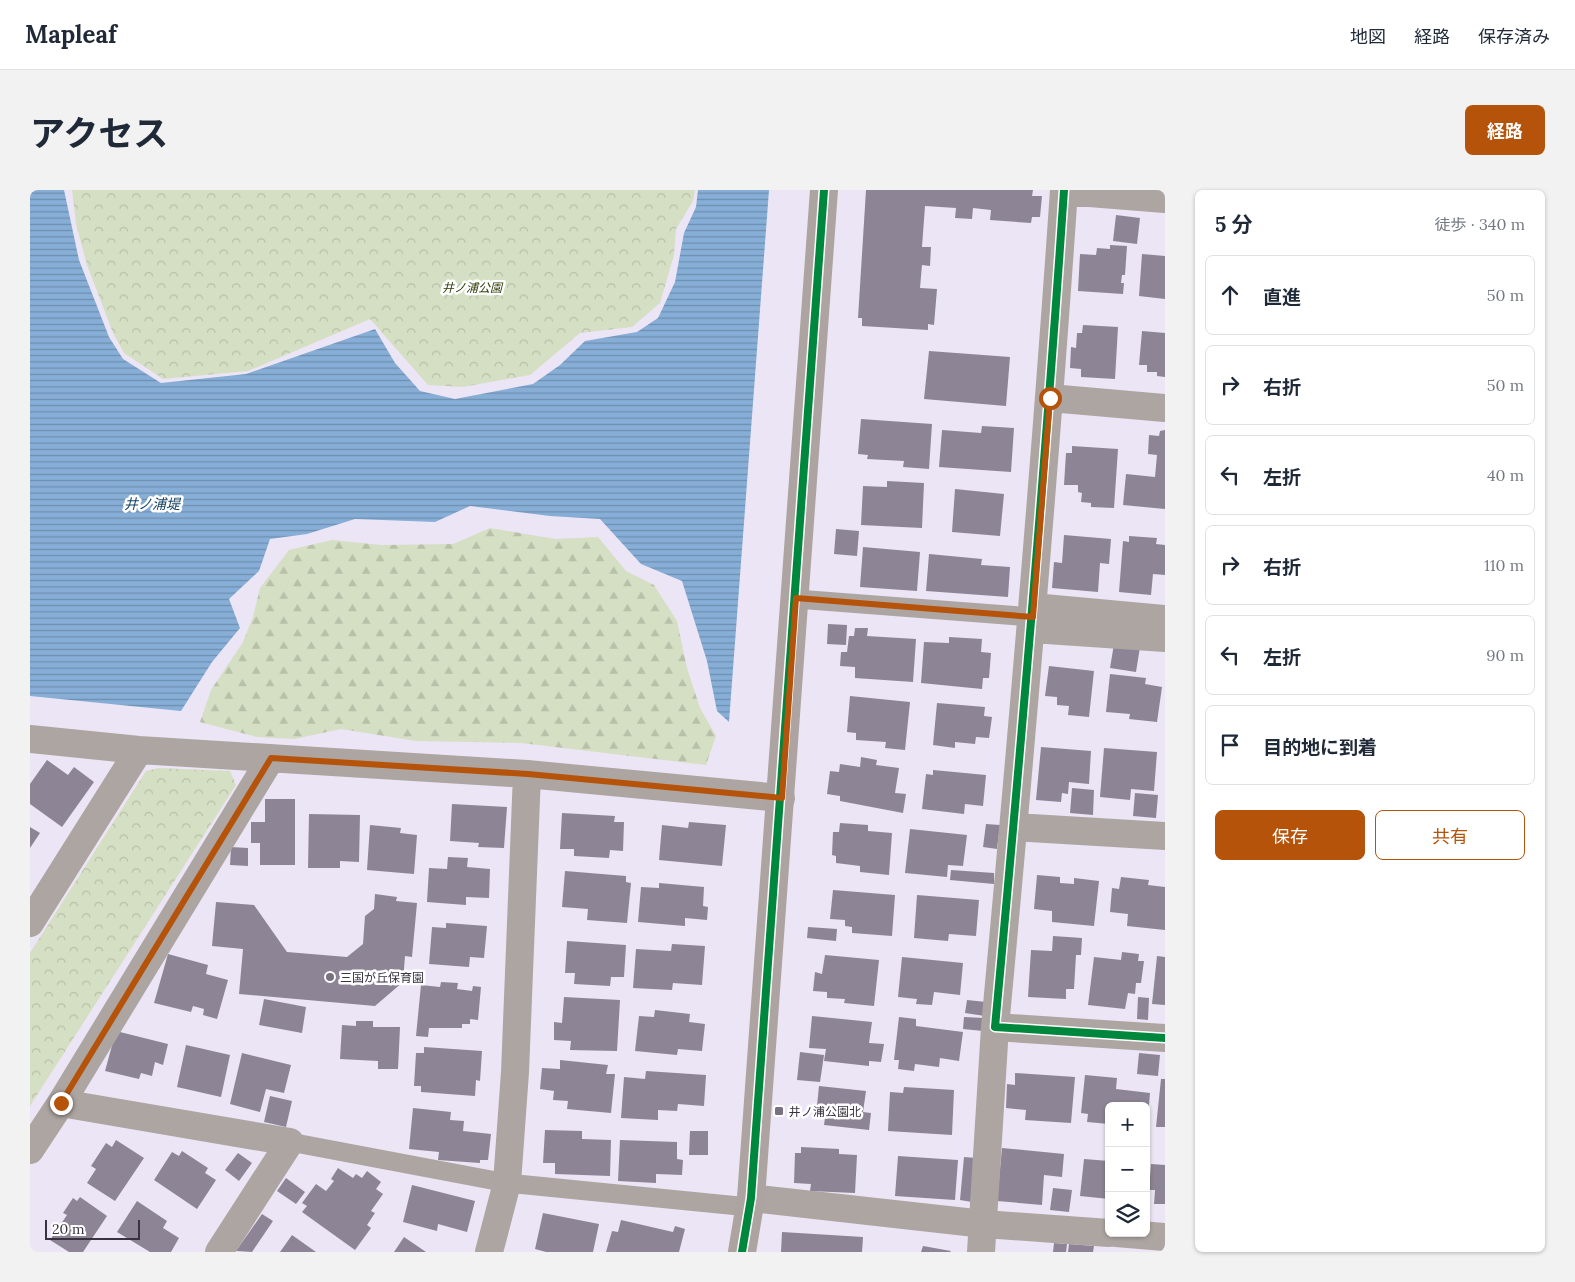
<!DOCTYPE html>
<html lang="ja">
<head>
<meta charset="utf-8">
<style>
	body { margin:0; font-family:Lora,"Noto Sans JP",serif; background:#f2f2f3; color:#1f2937 }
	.controls { position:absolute; right:15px; bottom:15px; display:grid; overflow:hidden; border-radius:8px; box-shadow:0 1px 4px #0004 }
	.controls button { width:45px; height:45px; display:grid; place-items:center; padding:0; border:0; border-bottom:1px solid #e0e1e3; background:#fff; color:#1f2937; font:25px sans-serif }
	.scale { position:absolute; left:15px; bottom:12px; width:95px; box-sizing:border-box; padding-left:5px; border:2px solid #393341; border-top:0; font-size:14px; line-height:18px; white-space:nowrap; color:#393341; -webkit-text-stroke:4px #fff; paint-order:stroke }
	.stop { position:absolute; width:15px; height:15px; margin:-11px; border:4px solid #b45309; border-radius:50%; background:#fff }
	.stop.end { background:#b45309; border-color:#fff; box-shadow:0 1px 5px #0008 }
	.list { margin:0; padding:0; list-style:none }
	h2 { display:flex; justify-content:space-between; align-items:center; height:65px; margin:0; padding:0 20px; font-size:21px }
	h2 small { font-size:16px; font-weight:400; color:#747a83 }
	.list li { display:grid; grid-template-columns:32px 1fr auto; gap:15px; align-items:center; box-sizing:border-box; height:80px; margin:0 10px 10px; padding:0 10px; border:1px solid #e0e1e3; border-radius:8px }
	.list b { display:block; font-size:19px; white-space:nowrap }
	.list em { font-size:16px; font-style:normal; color:#747a83 }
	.actions { display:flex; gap:10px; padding:15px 20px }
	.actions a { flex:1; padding:11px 0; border:1px solid #b45309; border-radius:8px; text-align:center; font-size:18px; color:#b45309 }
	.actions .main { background:#b45309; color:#fff }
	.icon { flex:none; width:28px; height:28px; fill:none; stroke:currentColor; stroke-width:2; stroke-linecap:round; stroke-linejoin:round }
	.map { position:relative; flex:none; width:1135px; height:1062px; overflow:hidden; border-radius:8px }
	header { display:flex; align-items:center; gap:30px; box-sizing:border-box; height:70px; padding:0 25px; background:#fff; border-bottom:1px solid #e0e1e3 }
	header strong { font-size:24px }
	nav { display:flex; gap:28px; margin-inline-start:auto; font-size:18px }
	.intro { display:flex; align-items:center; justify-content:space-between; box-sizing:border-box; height:120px; padding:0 30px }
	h1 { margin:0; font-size:35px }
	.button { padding:12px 22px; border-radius:8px; background:#b45309; color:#fff; font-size:18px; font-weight:700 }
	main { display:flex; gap:30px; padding:0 30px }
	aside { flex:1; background:#fff; border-radius:8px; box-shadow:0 1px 4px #0004 }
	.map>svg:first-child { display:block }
	.forest { fill:url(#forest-firs) }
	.park { fill:url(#park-crowns) }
	.water { fill:url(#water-rules) }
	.building { fill:#8d8596 }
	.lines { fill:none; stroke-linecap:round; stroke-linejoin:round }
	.lane { stroke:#ada5a1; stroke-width:19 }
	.street { stroke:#ada5a1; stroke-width:28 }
	.secondary { stroke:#ada4a2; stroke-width:28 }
	.cycleway-casing { stroke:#fff; stroke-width:11 }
	.cycleway { stroke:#00873e; stroke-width:8 }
	.route { stroke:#b45309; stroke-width:6 }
	.poi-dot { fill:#787180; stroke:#fff; stroke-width:2 }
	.labels { text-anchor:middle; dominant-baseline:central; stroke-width:5; stroke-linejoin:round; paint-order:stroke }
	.park-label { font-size:12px; font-style:italic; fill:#2e3d09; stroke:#fff }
	.poi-label { font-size:12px; fill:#393341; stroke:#fff; text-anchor:start }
	.water-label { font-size:14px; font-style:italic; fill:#0f3d5f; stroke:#fff }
</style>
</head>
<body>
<header>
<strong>Mapleaf</strong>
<nav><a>地図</a><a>経路</a><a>保存済み</a></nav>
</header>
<div class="intro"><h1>アクセス</h1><a class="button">経路</a></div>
<main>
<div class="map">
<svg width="1135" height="1062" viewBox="0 0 1135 1062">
	<defs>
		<pattern id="forest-firs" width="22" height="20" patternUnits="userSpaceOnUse" patternTransform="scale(1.25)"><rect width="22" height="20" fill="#d5dfc3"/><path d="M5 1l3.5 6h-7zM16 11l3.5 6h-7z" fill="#b8c0a9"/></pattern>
		<pattern id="park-crowns" width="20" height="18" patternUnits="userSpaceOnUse" patternTransform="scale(1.25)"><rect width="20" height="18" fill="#d5dfc3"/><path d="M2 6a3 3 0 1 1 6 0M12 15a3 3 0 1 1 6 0" fill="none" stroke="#b8c0a9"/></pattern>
		<pattern id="water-rules" width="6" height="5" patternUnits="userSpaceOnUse" patternTransform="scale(1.25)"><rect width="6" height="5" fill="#86aed6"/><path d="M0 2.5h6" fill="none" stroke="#6f8eaf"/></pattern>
	</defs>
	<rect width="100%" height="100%" fill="#ece5f5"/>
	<path class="forest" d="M460,338L525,349L568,347L596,381L624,395L647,431L657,478L670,518L686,546L676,575L491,553L386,551L311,539L264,549L227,547L170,532L181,500L213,452L223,427L230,398L259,360L302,350L351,355L423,354Z"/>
	<path class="park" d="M42,0H665L663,11L646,39L644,65L630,113L602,137L550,143L500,185L433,197L398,195L340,129L218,181L133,189L94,163L83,143L57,75L46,34Z
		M129,578L200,581L206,595L0,916V763L116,581Z"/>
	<path class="water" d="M0,0H34L49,70L79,147L93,169L131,193L216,184L345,139L365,173L390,201L425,209L503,194L530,175L555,151L607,142L628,128L645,92L654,43L666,17L668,0H739L699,532L687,521L677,471L652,391L611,374L570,329L520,326L440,316L405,332L325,329L277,344L240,349L229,381L199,409L210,438L182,472L151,521L0,506Z"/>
	<path class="building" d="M836,0H1003L1002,6H1012L1010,27H1002L1001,33L960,30L961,20L943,18L942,29L925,28L926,18L895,16L892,57H901L900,76L892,75L890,98L907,99L904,135L898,134V140L832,136V128H828Z
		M1086,25L1110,28L1107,54L1083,51Z
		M1080,55L1097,56L1095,85H1092L1091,93H1094L1093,104L1048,101L1050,64L1066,65L1067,58L1080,59Z
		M1112,64L1135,66V109L1109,106Z
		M1053,135L1088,137L1085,189L1051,187V179L1040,178L1041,157L1046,158L1047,143H1052Z
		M1112,141L1135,143V187L1127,186V182H1117V175H1109Z
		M899,161L980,167L976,216L894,209Z
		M831,229L902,234L899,279L873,277L874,271L837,269L838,265L828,264Z
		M952,236L984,238L981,282L909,277L912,240L951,243Z
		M1135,240V319L1093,315L1096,284L1125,287L1127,265L1118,264L1119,245L1129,246L1130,241Z
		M1042,256L1088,259L1084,318L1061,317V313L1051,312L1052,303L1048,302V295H1034L1036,263H1042Z
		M857,291L894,293L892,338L831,335L833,296L857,297Z
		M925,299L974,304L970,346L922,342Z
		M806,339L829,341L827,366L804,364Z
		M1034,345L1081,349L1079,374L1070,373L1068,402L1022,398L1024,372L1032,373Z
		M1099,346L1127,348L1126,354L1135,355V385L1123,384L1121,405L1089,402L1093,351L1099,352Z
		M833,357L890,362L887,401L830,397Z
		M899,364L952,369L951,375L980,377L978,407L896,401Z
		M798,434L817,435L816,455L797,454Z
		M825,438H838L837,446L886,449L883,492L825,488V477L810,476L811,462H817L819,446H824Z
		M919,447L952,449L951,462L961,463L959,488H953L952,499L891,493L894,452L919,453Z
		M1084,454L1110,457L1106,482L1080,478Z
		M1019,476L1064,481L1059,527L1038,525L1039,516L1027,515V507L1015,506Z
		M1080,484L1116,488L1115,494L1132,497L1127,532L1099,529L1100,524L1076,522Z
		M820,506L880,512L875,560L855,558L856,552L826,550V543L817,542Z
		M907,513L955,517L954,526L962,527L959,548L946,547L945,554L925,552V558L903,555Z
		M1011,557L1061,561L1059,594L1039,592L1038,604L1032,603L1031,612L1006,610Z
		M1074,558L1127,562L1124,601L1101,599L1100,610L1070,607Z
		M831,567L847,570L846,575L869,578L865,603L876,604L873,623L810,611V606L797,604L800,581L809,582L810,574L830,577Z
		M17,570L38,585L44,577L64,592L32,637L0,614V594Z
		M903,580L956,585L953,616L935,614L934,624L892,619L896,584L903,585Z
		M1042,598L1064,600L1063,625L1040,623Z
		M1105,603L1128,605L1126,628L1103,626Z
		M235,609H265V675H230V653H221V632H235Z
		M422,614L477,617L474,658L448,657L449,653L420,651Z
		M532,623L585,626L584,632H594L593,661L580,660L579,668L544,666V659H530Z
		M279,624L330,625L329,672L310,671V678H278Z
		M659,632L696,635L692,676L629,670L632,635L658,638Z
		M810,633L838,635V641L862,643L859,685L830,682V676L806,673V666L802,665L803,642H809Z
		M956,634L970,635L967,659L953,657Z
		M340,635L371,638L370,643L387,645L384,684L337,680Z
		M0,637L10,643L0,658Z
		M880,639L937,645L933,676L918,675L917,687L875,683Z
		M201,657L218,658V676L200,675Z
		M418,667L438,668L437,677L460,679L459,708L436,707V715L397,712L399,678L417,679Z
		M921,680L964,683V694L920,690Z
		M535,681L596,686V692L601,693L597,733L557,730L558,719L532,717Z
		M1007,685L1030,687V693L1044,694V688L1069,691L1064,736L1022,732V721L1004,719Z
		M1091,687L1119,690L1118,695L1135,697V740L1097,736L1098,724L1080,722L1082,698L1089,699Z
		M629,693L674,697L673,716L678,717L677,730L655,728V736L608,732L611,697L629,698Z
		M803,700L865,705L862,746L822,743V737L815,736V730L800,729Z
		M345,704L367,707L366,711L387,713L382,767L375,766L373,792L345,816L209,804L213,759L182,756L186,712L224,715L257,762L317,767L333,754L335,726L344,719Z
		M887,705L949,710L946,746L919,744L918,751L884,748Z
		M416,733L457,736L454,768L440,767L439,777L399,774L402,737L416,738Z
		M778,737L807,739L806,751L777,748Z
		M1023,746L1052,748L1051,765H1046L1044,799H1036V809L998,807L1001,760L1022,761Z
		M537,751L596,755L594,787H581L580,796L544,794L545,783H535Z
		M642,754L675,756L672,795L643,793L642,800L603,798L606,759L641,761Z
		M1092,762L1109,764L1108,771H1114L1111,793H1106L1105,804L1098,803L1095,819L1058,815L1064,767L1091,770Z
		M138,764L178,775L176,784L198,790L187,829L173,825L174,819L163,816L161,822L124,813Z
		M795,765L849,770L844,816L814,813L815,809L797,808V802L783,801L785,782L792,784Z
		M1127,766L1135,767V815L1122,814Z
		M872,767L933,773L930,805L904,802L902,815L886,814L887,809L868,807Z
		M411,792L428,793L427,799L442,801L443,796L451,797L448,830L440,829V834H432V838H399L398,847L386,846L391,795L410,797Z
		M534,807L590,810L587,861L540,860L541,851L524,850V832L532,833Z
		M1108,807L1119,808L1118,830L1107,829Z
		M234,809L276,817L272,843L229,835Z
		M937,810L956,812L955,826L935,823Z
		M625,820L660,824L659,832L675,834L672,861L648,859L647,865L605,861L609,826L624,827Z
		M782,826L842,832L839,853L854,854L851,872L839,871V876L794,871L796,859L779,858Z
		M869,827L886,829V836L933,842L929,871L910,868L909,877L885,874L884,881L868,879L869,870H864Z
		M934,827L954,828L953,841L933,839Z
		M326,831H343V837H370L368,879H348V871L310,869L312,835L326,836Z
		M86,841L138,854L133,875L125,872L122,886L111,883L109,889L75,881Z
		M156,855L200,865L191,907L147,897Z
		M394,857L452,861L450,891L446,890L445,906L391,902V896H384L386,863H394Z
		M770,862L794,865L790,892L767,890Z
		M212,863L261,875L254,903L236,899L230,922L200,914Z
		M1109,863L1130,865L1128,886L1107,884Z
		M530,870L578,875L576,884H585L581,923L537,919L538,911L523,910L524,901L510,899L512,878L530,879Z
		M616,881L676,885L674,916L648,914L647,921L628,920V930L591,928L594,887L615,889Z
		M985,883L1045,887L1041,933L995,930L996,920L976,918L977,894L985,895Z
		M1055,885L1087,888L1086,899L1120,903L1118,928L1116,916H1079V934L1057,932L1058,924L1051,923Z
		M1131,889H1135V937H1126Z
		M789,896L836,901L833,922L841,923L839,940L794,935L795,928L786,926Z
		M874,897L924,900L922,945L858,941L860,902L873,903Z
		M240,906L262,911L256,937L234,932Z
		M383,918L421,922L420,930L434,931L433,941L461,944L458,970H450V973L408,970L409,962L379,959Z
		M515,940L552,941V949L581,950L580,986L525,984V973H513Z
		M660,941H678V965H659Z
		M86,950L114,968L85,1011L57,993L66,979L61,976L76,953L82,957Z
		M590,950L647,952V969L653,970L652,985L626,984V993L588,991Z
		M771,957L809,959V964L827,965L825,1003L780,1001L781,994L764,993L765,963H771Z
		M972,958L1034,964L1032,987L1014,985L1012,1015L967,1011Z
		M152,961L178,978L175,983L186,990L167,1019L124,990L142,962L149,966Z
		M208,963L222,973L209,991L195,980Z
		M868,966L928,970L925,1010L865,1006Z
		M934,967L946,968L942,1012L930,1010Z
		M1054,969L1079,971V1009L1050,1006Z
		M1121,974L1135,975V1014H1124L1125,1000H1119Z
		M308,978L323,988L326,984L332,988L337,981L351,992L346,999L353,1004L341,1021L345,1023L337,1035L341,1038L325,1060L272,1022L277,1016L272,1013L286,994L296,1001L304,991L301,989Z
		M256,988L275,1002L266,1014L247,1001Z
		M382,995L445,1011L437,1042L408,1034L407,1041L373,1032Z
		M1023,998L1042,1000L1039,1022L1020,1020Z
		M50,1007L77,1026L53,1062H39L20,1050L37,1025L33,1023L43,1008L47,1011Z
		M107,1011L137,1031L133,1038L149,1048L141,1062H120L87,1042Z
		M513,1023L569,1034L563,1062H516L505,1059Z
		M232,1024L243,1031L222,1062L206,1061Z
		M591,1030L643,1042L645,1036L655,1039L649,1062H576L582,1041L588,1042Z
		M752,1042L833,1047L832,1062H751Z
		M262,1045L286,1062H250Z
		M374,1047L396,1062H364Z
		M1024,1053L1037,1054L1036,1062H1023Z
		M1039,1054L1064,1056L1063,1062H1038Z
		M893,1056L921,1061L920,1062H891Z"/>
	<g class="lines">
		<path class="lane" d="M766,409L1003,427
			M260,952L477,993L719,1017"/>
		<path class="street" d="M1034,0C1015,279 991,558 965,837L1135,848
			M1034,1L1135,9
			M1020,208L1135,218
			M1003,417L1135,429
			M1002,439L1135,448
			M0,549L109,560L497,584L751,608
			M984,637L1135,646
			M0,733L109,560
			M31,913L260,952L189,1062
			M0,960L31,913L241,568
			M721,1008L954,1034L1079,1043
			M1086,1043L1135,1047
			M459,1062L477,993L485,882L497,584
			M951,1062L965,837"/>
		<path class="secondary" d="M712,1062L721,1008L794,0"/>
		<g class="cycleway-casing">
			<path id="cycleway" d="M1034,0C1015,279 991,558 965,837L1135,848
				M712,1062L721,1008L794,0"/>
		</g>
		<use href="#cycleway" class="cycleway"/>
	</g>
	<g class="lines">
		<path class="route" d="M31,913L241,568L498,584L752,608L766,408L1003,427L1020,208"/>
	</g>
	<g class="poi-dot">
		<circle cx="300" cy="787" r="5"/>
		<rect x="744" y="916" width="10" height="10" rx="2.5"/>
	</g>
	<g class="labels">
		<g class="park-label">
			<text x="442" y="97">井ノ浦公園</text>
		</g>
		<g class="poi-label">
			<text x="310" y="787">三国が丘保育園</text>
			<text x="759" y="921">井ノ浦公園北</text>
		</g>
		<g class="water-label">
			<text x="122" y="314">井ノ浦堤</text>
		</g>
	</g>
</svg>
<div class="controls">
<button>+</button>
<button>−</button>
<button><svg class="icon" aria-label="layers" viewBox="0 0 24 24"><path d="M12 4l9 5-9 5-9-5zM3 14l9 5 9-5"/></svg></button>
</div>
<div class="scale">20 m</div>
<div class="stop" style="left:1020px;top:208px"></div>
<div class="stop end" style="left:31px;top:913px"></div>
</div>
<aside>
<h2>5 分<small>徒歩 · 340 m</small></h2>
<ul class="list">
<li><svg class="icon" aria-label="ahead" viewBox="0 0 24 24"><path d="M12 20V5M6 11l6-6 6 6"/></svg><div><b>直進</b></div><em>50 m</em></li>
<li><svg class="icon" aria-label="right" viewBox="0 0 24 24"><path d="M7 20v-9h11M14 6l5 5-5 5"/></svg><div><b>右折</b></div><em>50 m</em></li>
<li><svg class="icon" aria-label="left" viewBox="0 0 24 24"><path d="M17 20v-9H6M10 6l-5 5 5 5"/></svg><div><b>左折</b></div><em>40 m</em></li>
<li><svg class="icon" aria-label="right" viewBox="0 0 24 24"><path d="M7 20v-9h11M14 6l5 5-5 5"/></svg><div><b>右折</b></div><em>110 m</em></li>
<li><svg class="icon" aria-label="left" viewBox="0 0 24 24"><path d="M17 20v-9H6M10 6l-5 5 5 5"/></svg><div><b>左折</b></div><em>90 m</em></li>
<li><svg class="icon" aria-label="arrive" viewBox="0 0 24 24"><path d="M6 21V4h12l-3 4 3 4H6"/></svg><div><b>目的地に到着</b></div></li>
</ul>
<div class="actions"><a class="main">保存</a><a>共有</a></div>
</aside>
</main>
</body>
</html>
